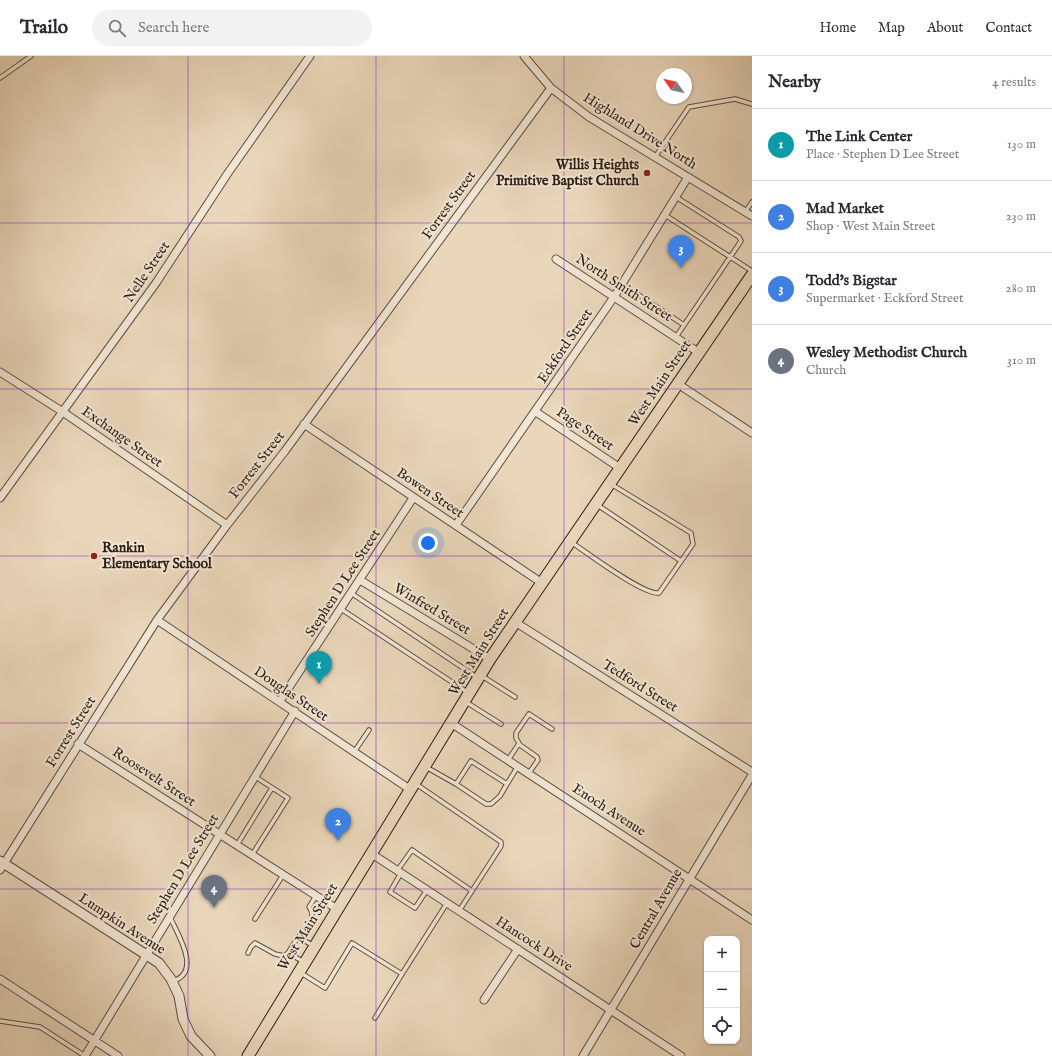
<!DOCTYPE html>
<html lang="en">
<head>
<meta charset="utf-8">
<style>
	body { margin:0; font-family:"IM FELL English",serif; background:#f2f2f3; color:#2b2b33 }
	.controls { position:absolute; right:12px; bottom:12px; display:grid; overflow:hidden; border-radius:8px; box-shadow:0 1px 3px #0004 }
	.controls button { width:36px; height:36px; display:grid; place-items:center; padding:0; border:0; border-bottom:1px solid #e1e1e2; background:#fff; color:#2b2b33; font:20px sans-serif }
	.compass { position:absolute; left:656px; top:12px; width:36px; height:36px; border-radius:50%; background:#fff; box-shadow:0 1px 3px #0004; rotate:304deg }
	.you { position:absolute; left:428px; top:487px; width:14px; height:14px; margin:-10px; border:3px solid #fff; border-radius:50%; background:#1a73e8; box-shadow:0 0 0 6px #1a73e833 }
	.badge { display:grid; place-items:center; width:26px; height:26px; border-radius:50%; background:#0b8043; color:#fff; font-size:13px; font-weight:700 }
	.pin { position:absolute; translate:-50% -33px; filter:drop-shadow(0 1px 2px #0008) }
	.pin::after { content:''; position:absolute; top:21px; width:14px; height:12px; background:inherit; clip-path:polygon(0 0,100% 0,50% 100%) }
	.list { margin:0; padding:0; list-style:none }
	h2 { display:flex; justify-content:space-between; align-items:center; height:52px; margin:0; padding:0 16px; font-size:17px }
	h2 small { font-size:13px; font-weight:400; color:#7c7c81 }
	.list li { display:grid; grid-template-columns:26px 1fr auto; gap:12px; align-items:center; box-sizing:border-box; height:72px; padding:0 16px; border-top:1px solid #e1e1e2 }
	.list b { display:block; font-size:15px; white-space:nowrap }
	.list p { margin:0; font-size:13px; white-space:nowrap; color:#7c7c81 }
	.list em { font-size:13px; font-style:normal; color:#7c7c81 }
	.icon { flex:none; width:22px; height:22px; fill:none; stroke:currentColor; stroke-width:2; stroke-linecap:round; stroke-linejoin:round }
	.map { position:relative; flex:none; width:752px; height:1000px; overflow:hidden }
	header { display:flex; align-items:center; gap:24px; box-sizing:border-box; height:56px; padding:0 20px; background:#fff; border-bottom:1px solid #e1e1e2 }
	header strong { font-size:19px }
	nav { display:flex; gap:22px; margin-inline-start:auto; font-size:14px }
	.search { width:280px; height:36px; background:#f2f2f3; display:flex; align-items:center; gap:10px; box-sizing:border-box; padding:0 14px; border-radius:22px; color:#7c7c81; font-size:15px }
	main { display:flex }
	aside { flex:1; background:#fff }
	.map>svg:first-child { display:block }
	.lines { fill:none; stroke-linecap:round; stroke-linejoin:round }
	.service-casing { stroke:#5c4e40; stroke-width:5.5 }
	.minor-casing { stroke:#5c4e40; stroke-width:9 }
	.tertiary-casing { stroke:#5c4e40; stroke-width:11 }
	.primary-casing { stroke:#2d2017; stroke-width:13 }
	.service { stroke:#f1e5d3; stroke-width:3.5 }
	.minor { stroke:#f1e5d3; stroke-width:7 }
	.tertiary { stroke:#f1e5d3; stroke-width:9 }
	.primary { stroke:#ead7bb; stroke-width:11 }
	.grid { fill:none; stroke:#7b2cbf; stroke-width:1; stroke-opacity:0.55 }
	.poi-dot { fill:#8f2418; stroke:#f1e5d3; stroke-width:1.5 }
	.labels { text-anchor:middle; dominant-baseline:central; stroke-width:4; stroke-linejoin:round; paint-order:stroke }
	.street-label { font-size:14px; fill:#2d2017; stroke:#f1e5d3 }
	.poi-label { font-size:14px; font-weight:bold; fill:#2d2017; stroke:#f1e5d3; text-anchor:end }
</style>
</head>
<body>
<header>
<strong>Trailo</strong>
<div class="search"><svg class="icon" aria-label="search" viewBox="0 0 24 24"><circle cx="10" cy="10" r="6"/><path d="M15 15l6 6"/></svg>Search here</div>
<nav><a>Home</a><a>Map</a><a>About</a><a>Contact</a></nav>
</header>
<main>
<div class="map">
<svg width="752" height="1000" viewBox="0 0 752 1000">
	<rect width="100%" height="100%" fill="#ead7bb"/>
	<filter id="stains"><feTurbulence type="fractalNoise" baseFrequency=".005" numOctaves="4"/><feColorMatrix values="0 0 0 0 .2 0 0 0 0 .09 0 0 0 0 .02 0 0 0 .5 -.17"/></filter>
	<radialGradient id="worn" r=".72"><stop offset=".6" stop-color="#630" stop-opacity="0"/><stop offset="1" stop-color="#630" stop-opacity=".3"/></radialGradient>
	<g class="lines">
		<g class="service-casing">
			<path id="service" d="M0,22L31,0
				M655,101L689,51L735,43L752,48
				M745,156L752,146
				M665,159L752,215
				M622,228L684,269
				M676,281L741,185L739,181L676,141
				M596,448L681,505
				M571,486C586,496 643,539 659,537L693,488L691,477L611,428
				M351,537L478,622
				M341,553L467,636
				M482,620L515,641
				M466,646L501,668
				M520,689L516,682V677L529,658L552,673
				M354,696L369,674
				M508,704L518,689H520L537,701L538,704L529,717
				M426,711L456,728L471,705L507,728L518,710
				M416,728L501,786V790L459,855
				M456,728L486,748H491L500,740L507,728
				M237,789L272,732
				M252,799L288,742L254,720
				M397,815L412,794L472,835
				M401,817L390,836L415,852L427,834
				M170,861C178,879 202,916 173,925
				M255,863L283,819
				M298,881C306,873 318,862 309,851L316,840
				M248,897L251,891L255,887L275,898L284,900L288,897L304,906
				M288,897L298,881L314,890
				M301,917L325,932L352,887L402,918L447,847
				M375,962L402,918
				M0,965L40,971L85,1000"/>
		</g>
		<g class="minor-casing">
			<path id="minor" d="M524,0L551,32L589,61L752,160
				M556,203L698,296
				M0,316L63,356L227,469
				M678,328L752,377
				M536,356L620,412
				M304,368L542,527
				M0,442L156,227L228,117L310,0
				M456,469L614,241L688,121
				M360,524L490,603
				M157,564L411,734
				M515,566L752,716
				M280,645L413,442
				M451,667L752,864
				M78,688L337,853
				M372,798L681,1000
				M0,814L157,564L227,469L285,395L551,32
				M0,923L118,1000
				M484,944L518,893
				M85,1000L295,655
				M583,1000L752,719"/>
		</g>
		<g class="tertiary-casing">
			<path id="tertiary" d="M0,805L159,907L171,923L179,940L183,963L191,980L210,1000"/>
		</g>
		<g class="primary-casing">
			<path id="primary" d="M248,1000L490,603L752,219"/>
		</g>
		<use href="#service" class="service"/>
		<use href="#minor" class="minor"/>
		<use href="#tertiary" class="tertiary"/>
		<use href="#primary" class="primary"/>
	</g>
	<path class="grid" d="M188,0V1000M376,0V1000M564,0V1000M0,167H752M0,333H752M0,500H752M0,667H752M0,833H752"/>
	<g class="poi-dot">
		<circle cx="647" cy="117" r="4"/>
		<circle cx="94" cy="500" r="4"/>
	</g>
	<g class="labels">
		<g class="street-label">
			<text transform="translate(640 75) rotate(32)">Highland Drive North</text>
			<text transform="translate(449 149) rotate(-54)">Forrest Street</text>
			<text transform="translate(147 216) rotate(-56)">Nelle Street</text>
			<text transform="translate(624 232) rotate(33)">North Smith Street</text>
			<text transform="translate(565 290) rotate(-56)">Eckford Street</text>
			<text transform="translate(660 327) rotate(-56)">West Main Street</text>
			<text transform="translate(585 373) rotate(34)">Page Street</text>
			<text transform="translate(122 381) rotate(35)">Exchange Street</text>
			<text transform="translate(257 409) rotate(-52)">Forrest Street</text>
			<text transform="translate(430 437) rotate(34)">Bowen Street</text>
			<text transform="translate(343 527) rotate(-57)">Stephen D Lee Street</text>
			<text transform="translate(432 553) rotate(31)">Winfred Street</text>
			<text transform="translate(479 596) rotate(-58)">West Main Street</text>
			<text transform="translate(640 630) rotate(32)">Tedford Street</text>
			<text transform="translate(291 638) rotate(34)">Douglas Street</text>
			<text transform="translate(71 676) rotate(-58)">Forrest Street</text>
			<text transform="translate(154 721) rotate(33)">Roosevelt Street</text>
			<text transform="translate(609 754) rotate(33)">Enoch Avenue</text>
			<text transform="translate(183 813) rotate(-59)">Stephen D Lee Street</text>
			<text transform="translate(656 853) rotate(-60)">Central Avenue</text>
			<text transform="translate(122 868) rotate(33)">Lumpkin Avenue</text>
			<text transform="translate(308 871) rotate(-58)">West Main Street</text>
			<text transform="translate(534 888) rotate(33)">Hancock Drive</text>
		</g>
		<g class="poi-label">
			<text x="639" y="109">Willis Heights<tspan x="639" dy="16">Primitive Baptist Church</tspan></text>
			<text x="102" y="492" text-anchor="start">Rankin<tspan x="102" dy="16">Elementary School</tspan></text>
		</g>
	</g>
	<rect width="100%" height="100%" filter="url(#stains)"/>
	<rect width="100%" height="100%" fill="url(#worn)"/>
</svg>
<div class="controls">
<button>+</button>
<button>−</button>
<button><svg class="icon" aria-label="locate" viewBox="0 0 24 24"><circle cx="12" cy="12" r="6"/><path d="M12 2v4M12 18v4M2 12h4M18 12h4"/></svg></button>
</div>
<svg class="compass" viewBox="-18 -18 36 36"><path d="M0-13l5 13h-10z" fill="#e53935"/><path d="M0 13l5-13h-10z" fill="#7c7c81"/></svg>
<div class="you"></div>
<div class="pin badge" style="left:319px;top:628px;background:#0f9aa8">1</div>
<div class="pin badge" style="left:338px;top:785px;background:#3f7fe0">2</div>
<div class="pin badge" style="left:681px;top:212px;background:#3f7fe0">3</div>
<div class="pin badge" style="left:214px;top:852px;background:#6b7280">4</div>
</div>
<aside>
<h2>Nearby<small>4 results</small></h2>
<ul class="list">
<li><span class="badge" style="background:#0f9aa8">1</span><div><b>The Link Center</b><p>Place · Stephen D Lee Street</p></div><em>130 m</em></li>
<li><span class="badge" style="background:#3f7fe0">2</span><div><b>Mad Market</b><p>Shop · West Main Street</p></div><em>230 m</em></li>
<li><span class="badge" style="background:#3f7fe0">3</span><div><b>Todd's Bigstar</b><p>Supermarket · Eckford Street</p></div><em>280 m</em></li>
<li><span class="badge" style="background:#6b7280">4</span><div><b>Wesley Methodist Church</b><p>Church</p></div><em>310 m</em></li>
</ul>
</aside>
</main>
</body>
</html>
